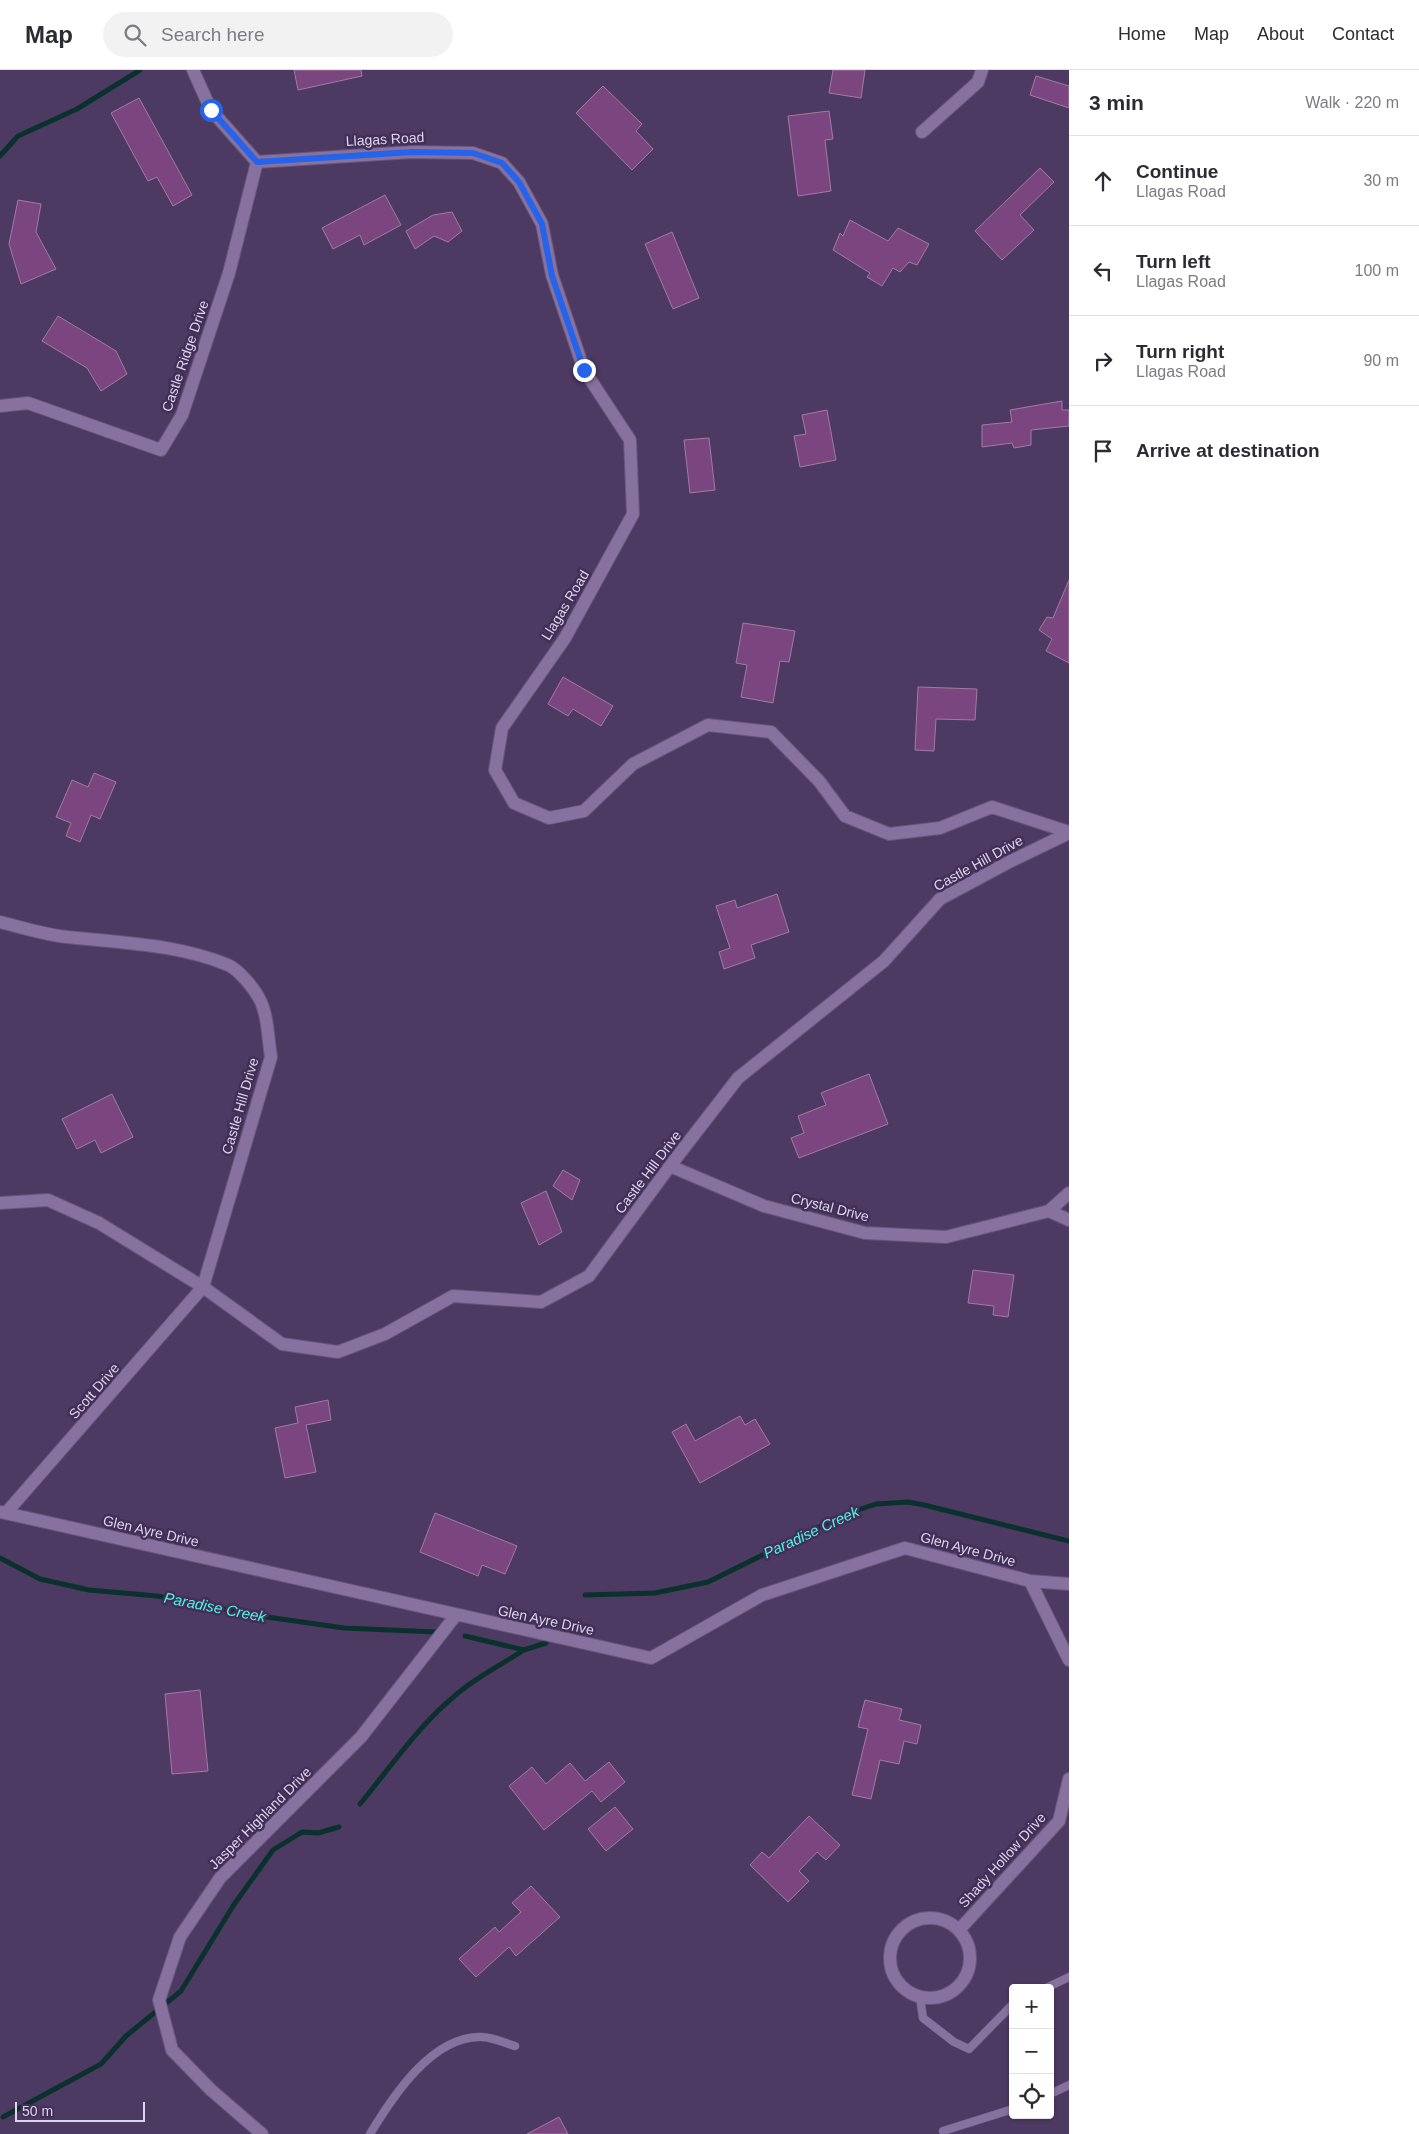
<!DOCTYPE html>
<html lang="en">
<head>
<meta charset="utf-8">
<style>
	body { margin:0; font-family:Arial,sans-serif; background:#f2f2f3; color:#2b2b33 }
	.controls { position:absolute; right:15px; bottom:15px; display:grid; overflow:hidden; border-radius:5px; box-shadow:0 1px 4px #0004 }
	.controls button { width:45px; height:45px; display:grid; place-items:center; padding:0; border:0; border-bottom:1px solid #e1e1e2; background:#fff; color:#2b2b33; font:25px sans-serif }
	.scale { position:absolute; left:15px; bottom:12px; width:130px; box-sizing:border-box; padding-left:5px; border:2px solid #ded4ed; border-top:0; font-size:14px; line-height:18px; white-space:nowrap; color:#ded4ed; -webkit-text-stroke:4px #422f58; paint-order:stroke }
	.stop { position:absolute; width:15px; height:15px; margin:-11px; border:4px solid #2563eb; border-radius:50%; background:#fff }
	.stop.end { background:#2563eb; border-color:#fff; box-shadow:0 1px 5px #0008 }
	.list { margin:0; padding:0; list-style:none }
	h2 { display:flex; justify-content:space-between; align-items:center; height:65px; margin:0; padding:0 20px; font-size:21px }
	h2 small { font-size:16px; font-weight:400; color:#7c7c81 }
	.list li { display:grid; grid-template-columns:32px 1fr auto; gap:15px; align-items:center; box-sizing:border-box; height:90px; padding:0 20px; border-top:1px solid #e1e1e2 }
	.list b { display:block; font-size:19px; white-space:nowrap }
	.list p { margin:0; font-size:16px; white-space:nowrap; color:#7c7c81 }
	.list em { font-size:16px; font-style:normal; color:#7c7c81 }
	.icon { flex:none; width:28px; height:28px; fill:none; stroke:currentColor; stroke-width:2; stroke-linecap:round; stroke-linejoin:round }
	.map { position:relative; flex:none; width:1069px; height:2064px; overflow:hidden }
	header { display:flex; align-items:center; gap:30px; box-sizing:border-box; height:70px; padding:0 25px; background:#fff; border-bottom:1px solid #e1e1e2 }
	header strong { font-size:24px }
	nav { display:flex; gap:28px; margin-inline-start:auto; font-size:18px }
	.search { width:350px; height:45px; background:#f2f2f3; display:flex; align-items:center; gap:12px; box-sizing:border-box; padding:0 18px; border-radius:28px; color:#7c7c81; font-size:19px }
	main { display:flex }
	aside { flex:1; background:#fff }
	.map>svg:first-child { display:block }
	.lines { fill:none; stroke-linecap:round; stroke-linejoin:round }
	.stream { stroke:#0b312d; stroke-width:5 }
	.building { fill:#7b467f; stroke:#a07ba3 }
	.service-casing { stroke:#665679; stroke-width:9 }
	.minor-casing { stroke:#665679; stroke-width:14 }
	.tertiary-casing { stroke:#665679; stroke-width:14 }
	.service { stroke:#86719f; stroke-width:8 }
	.minor { stroke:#86719f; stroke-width:12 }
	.tertiary { stroke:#86719f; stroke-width:12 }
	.route { stroke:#2563eb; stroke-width:6 }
	.labels { text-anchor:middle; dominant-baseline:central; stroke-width:5; stroke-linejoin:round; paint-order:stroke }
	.street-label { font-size:14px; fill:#ded4ed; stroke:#422f58 }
	.water-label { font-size:15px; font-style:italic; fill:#4ef6e3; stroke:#422f58 }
</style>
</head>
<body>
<header>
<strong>Map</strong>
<div class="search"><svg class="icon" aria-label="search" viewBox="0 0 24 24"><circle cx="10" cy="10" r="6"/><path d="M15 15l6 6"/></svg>Search here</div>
<nav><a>Home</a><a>Map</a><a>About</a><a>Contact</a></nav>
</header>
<main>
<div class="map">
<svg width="1069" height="2064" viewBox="0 0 1069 2064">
	<rect width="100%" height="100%" fill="#4d3a63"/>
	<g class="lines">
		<path class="stream" d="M0,86L18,66L77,39L140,0
			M0,1488L40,1509L89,1520L157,1526L260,1546L344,1558L436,1562
			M585,1525L655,1523L708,1512L846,1444L876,1434L908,1432L924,1435L1069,1471
			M465,1566L524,1580L546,1573
			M360,1734C389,1699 416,1659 451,1629C473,1609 499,1596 524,1580
			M3,2047L101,1994L126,1966L181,1921L233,1836L273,1780L302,1762L318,1763L339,1757"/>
	</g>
	<path class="building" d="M294,0H361L362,6L298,20Z
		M833,0H865L861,28L829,23Z
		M1036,6L1069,16V38L1030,25Z
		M603,16L642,54L636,61L653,79L632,100L576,43Z
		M139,28L192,125L173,136L157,107L148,111L111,43Z
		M829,41L833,69L825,70L831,121L798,126L788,46Z
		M1040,98L1054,112L1020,145L1034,160L1002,190L975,161Z
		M385,125L401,155L364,175L360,165L333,179L322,158Z
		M18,130L41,134L36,162L56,199L21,214L9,174Z
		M452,142L462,161L448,172L434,166L415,179L406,161L433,145Z
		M850,150L888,171L898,158L929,174L917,195L909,192L900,202L893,198L882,216L867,207L870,203L833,180L840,163L843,166Z
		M672,162L699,228L673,239L645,174Z
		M58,246L116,281L127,304L101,321L87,298L42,271Z
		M1062,331V340H1069V356L1031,360V375L1014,378L1012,373L982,377V355L1012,352L1010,340Z
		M827,340L836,390L800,397L794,366L806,364L802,345Z
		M709,368L715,420L690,423L684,370Z
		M1069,510V593L1046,581L1052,569L1039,560L1047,547L1053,548Z
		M743,553L795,561L789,592L780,591L773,633L741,627L747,595L736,593Z
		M563,607L613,636L601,656L573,639L568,646L548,634Z
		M918,617L977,619L975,650L936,649L934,681L915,680Z
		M94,703L116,712L100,749L91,745L80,772L66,766L71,753L56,747L72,710L88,717Z
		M777,824L789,862L751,875L755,888L724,899L719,882L730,878L716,836L735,830L737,838Z
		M869,1004L888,1054L799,1088L791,1068L804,1063L798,1046L826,1035L821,1023Z
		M112,1024L133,1067L101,1083L95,1070L77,1079L62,1049Z
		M563,1100L580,1110L572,1130L553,1116Z
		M546,1121L562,1162L539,1175L521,1133Z
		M973,1200L1014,1205L1008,1247L993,1245L994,1236L968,1233Z
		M328,1330L331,1350L306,1355L316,1402L285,1408L275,1358L298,1353L295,1337Z
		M740,1346L745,1355L755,1349L770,1374L700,1413L672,1362L686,1354L695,1371Z
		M435,1443L517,1476L505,1504L482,1495L478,1506L420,1482Z
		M200,1620L208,1701L172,1704L165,1624Z
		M865,1630L902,1639L899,1650L921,1655L917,1674L904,1671L899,1694L880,1690L871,1729L852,1725L868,1659L858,1657Z
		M609,1692L625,1712L601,1732L592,1721L544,1760L509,1716L532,1697L546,1714L570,1693L585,1711Z
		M615,1737L633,1759L606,1781L588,1759Z
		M809,1746L840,1775L826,1790L817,1782L799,1801L809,1811L788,1832L750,1795L762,1782L769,1788Z
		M531,1816L560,1847L516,1886L509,1877L476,1907L459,1889L495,1857L499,1862L521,1842L512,1833Z
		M559,2047L568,2064H527Z"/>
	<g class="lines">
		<g class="service-casing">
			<path id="service" d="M1046,1918L1069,1907
				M920,1927L923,1948L954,1972L969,1979L1013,1934
				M1050,2024L1069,2015
				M943,2061L1013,2039
				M370,2064C393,2026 432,1966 481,1967C492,1967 505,1973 515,1976"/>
		</g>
		<g class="minor-casing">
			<path id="minor" d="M922,62L978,12L982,0
				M0,336L28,333L161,380L182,345L229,203L257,92
				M0,852C20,857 40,863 59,866C115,873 175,873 228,895C239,900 253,917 259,928C268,944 268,969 271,987L203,1217L99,1153L48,1130L0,1133
				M670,1096L764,1136L865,1163L946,1167L1049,1141L1069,1123
				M1049,1141L1069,1150
				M1,1442L651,1588L762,1525L905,1478L1030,1511L1069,1514
				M6,1443L203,1217L282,1274L338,1282L385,1264L453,1226L541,1232L589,1206L670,1096L738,1008L884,891L940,829L1009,792L1069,763
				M1030,1511L1069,1590
				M890 1888a40 40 0 1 1 80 0a40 40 0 1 1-80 0Z
				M959,1860L1059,1751L1069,1709
				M262,2064L211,2020L172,1980L159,1930L180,1867L220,1808L361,1667L456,1545"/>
		</g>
		<g class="tertiary-casing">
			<path id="tertiary" d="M193,0L211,40L257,92L412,82L473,83L502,93L519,112L542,154L552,205L584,300L630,370L633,444L565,568L502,658L495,700L514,733L549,748L584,741L633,694L708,655L771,662L819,711L845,746L889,764L940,758L992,737L1069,762"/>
		</g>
		<use href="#service" class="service"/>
		<use href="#minor" class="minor"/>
		<use href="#tertiary" class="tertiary"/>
	</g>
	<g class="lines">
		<path class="route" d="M211,40L257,92L412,82L473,83L502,93L519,112L542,154L552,206L584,300"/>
	</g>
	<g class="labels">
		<g class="street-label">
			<text transform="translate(385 69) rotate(-3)">Llagas Road</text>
			<text transform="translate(185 286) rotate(-71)">Castle Ridge Drive</text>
			<text transform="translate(565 535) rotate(-59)">Llagas Road</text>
			<text transform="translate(978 793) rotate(-29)">Castle Hill Drive</text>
			<text transform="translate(240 1036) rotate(-74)">Castle Hill Drive</text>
			<text transform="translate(648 1102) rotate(-53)">Castle Hill Drive</text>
			<text transform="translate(830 1137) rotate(14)">Crystal Drive</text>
			<text transform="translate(94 1321) rotate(-49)">Scott Drive</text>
			<text transform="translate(151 1461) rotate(13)">Glen Ayre Drive</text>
			<text transform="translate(968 1479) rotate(15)">Glen Ayre Drive</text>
			<text transform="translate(546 1550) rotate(12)">Glen Ayre Drive</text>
			<text transform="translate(260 1748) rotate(-45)">Jasper Highland Drive</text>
			<text transform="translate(1002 1790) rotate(-48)">Shady Hollow Drive</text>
		</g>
		<g class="water-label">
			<text transform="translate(811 1462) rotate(-25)">Paradise Creek</text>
			<text transform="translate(215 1537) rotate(11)">Paradise Creek</text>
		</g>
	</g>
</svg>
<div class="controls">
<button>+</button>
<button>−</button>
<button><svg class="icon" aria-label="locate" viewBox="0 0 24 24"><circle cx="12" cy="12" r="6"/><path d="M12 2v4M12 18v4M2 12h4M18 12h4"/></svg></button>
</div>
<div class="scale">50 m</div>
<div class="stop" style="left:211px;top:40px"></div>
<div class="stop end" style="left:584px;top:300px"></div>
</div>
<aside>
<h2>3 min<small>Walk · 220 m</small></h2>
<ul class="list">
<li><svg class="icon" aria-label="ahead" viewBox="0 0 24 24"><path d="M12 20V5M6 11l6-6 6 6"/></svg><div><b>Continue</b><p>Llagas Road</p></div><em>30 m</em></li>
<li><svg class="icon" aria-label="left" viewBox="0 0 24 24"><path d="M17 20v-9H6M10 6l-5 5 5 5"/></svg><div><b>Turn left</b><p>Llagas Road</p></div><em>100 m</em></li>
<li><svg class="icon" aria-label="right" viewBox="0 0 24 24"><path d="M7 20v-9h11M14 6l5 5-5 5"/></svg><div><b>Turn right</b><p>Llagas Road</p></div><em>90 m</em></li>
<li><svg class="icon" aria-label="arrive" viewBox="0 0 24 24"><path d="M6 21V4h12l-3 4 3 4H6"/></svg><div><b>Arrive at destination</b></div></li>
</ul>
</aside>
</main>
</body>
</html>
